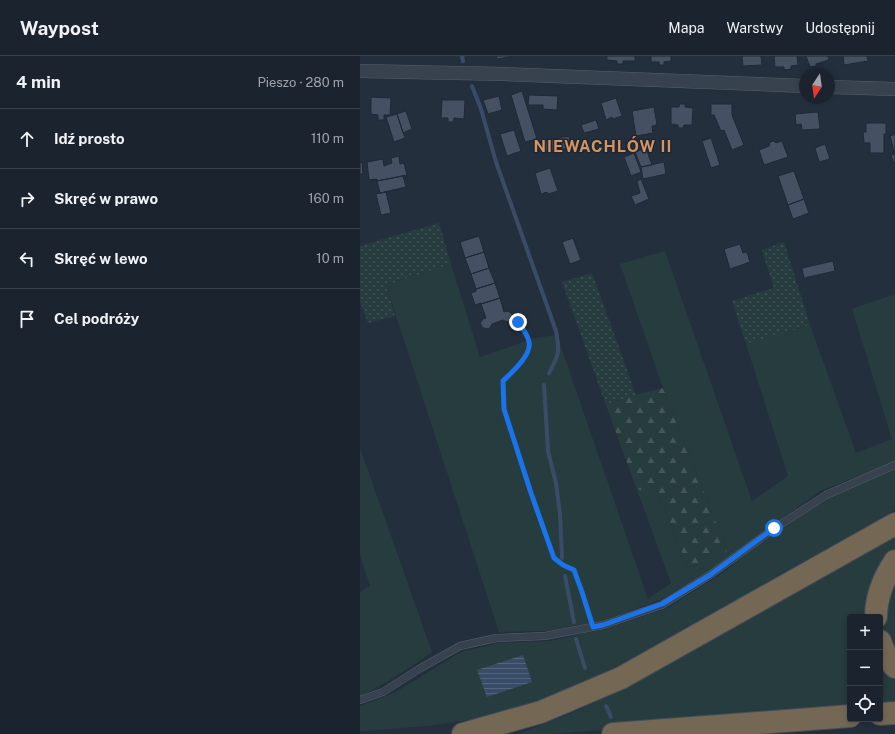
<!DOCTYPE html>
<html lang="pl">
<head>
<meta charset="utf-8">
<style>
	body { margin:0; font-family:"Public Sans",sans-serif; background:#242b36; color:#f1f3f6 }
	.controls { position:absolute; right:12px; bottom:12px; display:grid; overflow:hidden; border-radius:4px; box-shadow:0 2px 6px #0003 }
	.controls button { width:36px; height:36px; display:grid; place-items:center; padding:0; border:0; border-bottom:1px solid #39404a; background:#1b232e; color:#f1f3f6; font:20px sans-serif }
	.compass { position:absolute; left:439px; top:12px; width:36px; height:36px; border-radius:50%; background:#1b232e; box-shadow:0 2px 6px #0003; rotate:193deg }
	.stop { position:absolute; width:12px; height:12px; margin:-9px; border:3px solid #1a73e8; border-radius:50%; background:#fff }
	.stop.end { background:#1a73e8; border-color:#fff; box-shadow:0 1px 4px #0008 }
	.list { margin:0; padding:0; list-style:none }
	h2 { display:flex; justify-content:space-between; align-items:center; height:52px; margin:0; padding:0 16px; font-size:17px }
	h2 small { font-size:13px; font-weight:400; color:#a0a4aa }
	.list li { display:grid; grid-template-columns:26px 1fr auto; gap:12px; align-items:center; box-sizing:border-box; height:60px; padding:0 16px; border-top:1px solid #39404a }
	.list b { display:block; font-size:15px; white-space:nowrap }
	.list em { font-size:13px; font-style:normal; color:#a0a4aa }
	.icon { flex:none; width:22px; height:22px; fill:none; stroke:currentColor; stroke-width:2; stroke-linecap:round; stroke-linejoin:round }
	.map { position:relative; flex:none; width:535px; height:678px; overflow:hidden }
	header { display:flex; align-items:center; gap:24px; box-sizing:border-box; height:56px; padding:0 20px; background:#1b232e; border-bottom:1px solid #39404a }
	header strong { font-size:19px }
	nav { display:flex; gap:22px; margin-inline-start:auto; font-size:14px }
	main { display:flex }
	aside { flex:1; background:#1b232e }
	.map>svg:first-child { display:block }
	.grass { fill:#263c3f }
	.forest { fill:url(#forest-firs) }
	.garden { fill:url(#garden-dots) }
	.water { fill:url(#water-rules) }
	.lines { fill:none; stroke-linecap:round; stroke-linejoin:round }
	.stream { stroke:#394c67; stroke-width:4 }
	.building { fill:#455162; stroke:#1f2835 }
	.service-casing { stroke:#565f6c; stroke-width:8 }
	.minor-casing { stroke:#565f6c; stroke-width:14 }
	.motorway-casing { stroke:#434c59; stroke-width:24 }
	.path { stroke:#44595c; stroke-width:2.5; stroke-dasharray:3 3; stroke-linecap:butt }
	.service { stroke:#38414e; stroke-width:7 }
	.minor { stroke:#38414e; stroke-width:13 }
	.motorway { stroke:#746855; stroke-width:22 }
	.route { stroke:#1a73e8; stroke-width:5 }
	.labels { text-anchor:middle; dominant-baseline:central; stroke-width:3; stroke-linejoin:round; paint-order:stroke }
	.district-label { font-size:16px; font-weight:bold; letter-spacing:1px; fill:#d59563; stroke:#1d2633 }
</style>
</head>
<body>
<header>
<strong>Waypost</strong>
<nav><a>Mapa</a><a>Warstwy</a><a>Udostępnij</a></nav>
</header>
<main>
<aside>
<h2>4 min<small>Pieszo · 280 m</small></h2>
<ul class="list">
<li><svg class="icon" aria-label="ahead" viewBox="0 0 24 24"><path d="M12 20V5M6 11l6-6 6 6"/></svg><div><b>Idź prosto</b></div><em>110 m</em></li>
<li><svg class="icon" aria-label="right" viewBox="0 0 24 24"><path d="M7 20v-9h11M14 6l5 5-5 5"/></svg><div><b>Skręć w prawo</b></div><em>160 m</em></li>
<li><svg class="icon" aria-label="left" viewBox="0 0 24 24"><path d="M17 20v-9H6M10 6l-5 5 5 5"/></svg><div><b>Skręć w lewo</b></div><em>10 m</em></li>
<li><svg class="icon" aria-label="arrive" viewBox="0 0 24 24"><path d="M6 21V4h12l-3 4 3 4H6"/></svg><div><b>Cel podróży</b></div></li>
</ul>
</aside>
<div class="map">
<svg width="535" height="678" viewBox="0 0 535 678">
	<defs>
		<pattern id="forest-firs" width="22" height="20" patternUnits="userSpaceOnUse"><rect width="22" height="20" fill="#263c3f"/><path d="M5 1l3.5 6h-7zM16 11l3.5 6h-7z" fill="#435659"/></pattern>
		<pattern id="garden-dots" width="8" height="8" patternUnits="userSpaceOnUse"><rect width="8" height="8" fill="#263c3f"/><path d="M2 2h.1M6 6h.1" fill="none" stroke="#435659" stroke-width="1.8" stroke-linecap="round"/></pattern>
		<pattern id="water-rules" width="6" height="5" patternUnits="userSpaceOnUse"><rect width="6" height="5" fill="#394c67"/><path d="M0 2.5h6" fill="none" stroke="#53647b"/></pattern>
	</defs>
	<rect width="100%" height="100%" fill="#242f3e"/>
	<path class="grass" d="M305,195L392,445L428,420L386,288L450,269L496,397L532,383L492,253L535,238V406L460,435L348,516L300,544L242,565L188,575L139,576L26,229L91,208L120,301L175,282L197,279L288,543L311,527L277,434H297L331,519L367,495L303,332L260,208Z
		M0,392L72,596C49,612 26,628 0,640V536L10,530L0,499Z
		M535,413V454L254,612C218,630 183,646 144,656C98,669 48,672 0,675V650L34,637L101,596L138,587L190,585L247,572L308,552L364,516L386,498L465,443Z
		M535,480V494L528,501L507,561H490V654L191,678H159L214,656L271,629Z
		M535,521V600L524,579L522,564Z
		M520,602L535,622V651L520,652Z"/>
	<path class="forest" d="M303,332L367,495L331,519L297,434H277L246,349L276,339Z"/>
	<path class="garden" d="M79,167L91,208L26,229L35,260L8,267L0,245V190Z
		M424,186L450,269L386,288L372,245L414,232L402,194Z
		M232,217L276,339L246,349L202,226Z"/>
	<path class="water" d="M163,599L172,626L127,641L117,614Z"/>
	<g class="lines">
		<path class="stream" d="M102,0L103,5
			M112,30L121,53L136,106L196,275C200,296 199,299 189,317
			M184,329L188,395L196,427L200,458L202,502
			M205,520L214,566
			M216,583L225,612
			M246,650L251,661"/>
	</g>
	<path class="building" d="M136,0H151V1L137,3Z
		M247,0H275V5H263V8H257V5L247,4Z
		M291,0H311V5L304,6V9H299V6H291Z
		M382,0H401L402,9L383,10Z
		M414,0H437L438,9L431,10V13L424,14V11H415Z
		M446,0H468L469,4L456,8V10L450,11Z
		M483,0H507L508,5L484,9Z
		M162,35L177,83L165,86L151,39Z
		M169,39L198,40L197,54L183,53V49H168Z
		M139,40L142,54L128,58L123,44Z
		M11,41L31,42L30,59H24V64H18V59L11,58Z
		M256,42L262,60L253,63L252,61L246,64L241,47Z
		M82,44H105L104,63L94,62L93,66H88V62H81Z
		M320,48H325V51L333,52L332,69H324L323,72H318V69L311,68V51H319Z
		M351,48H372V59L384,89L372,94L364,74L361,75L354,59H351Z
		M294,51L297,69L292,70L293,77L276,80L272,55Z
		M46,55L52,73L43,77L37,58Z
		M458,56L460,73L442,74L441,68L436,69L435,58Z
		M37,58L45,82L34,86L26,61Z
		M236,64L239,73L224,77L221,69Z
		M506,67H526V78H524V97H510V87H504L503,76H506Z
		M154,74L161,95L147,100L140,78Z
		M535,78V107L534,108L531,99L535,98L530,80Z
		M209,80L211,92L185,96L183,85Z
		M351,82L360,109L351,112L342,85Z
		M414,85L416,87L422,85L428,101L404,109L399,94L409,90L410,86Z
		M465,88L470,103L459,106L455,92Z
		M286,92L292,109L281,111L275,96Z
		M274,97L281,116L271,120L264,101Z
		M39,100L40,108L44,107L47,119L17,125V123L9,124L7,106L23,103L24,110L32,107L31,102Z
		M2,106L3,118H0V107Z
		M304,106L306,118L283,123L281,111Z
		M190,112L198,135L188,138L187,136L181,138L175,117Z
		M434,115L444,143L428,149L418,120Z
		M43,120L46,131L20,137L17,125Z
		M281,123L289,143L275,149L271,140L280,137L277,125Z
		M26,136L31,157L21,159L16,138Z
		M444,143L449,157L433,163L428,149Z
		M119,180L124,196L105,202L100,186Z
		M213,182L221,204L210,208L202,186Z
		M380,188L383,197L387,196L390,206L370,213L364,193Z
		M124,196L129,212L111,218L105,202Z
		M473,205L475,215L444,222L442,212Z
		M129,212L135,227L116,233L111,218Z
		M135,227L140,242L121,248V247L115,249L111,237L116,235V233Z
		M140,242L144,256L148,255L151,257L153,261L151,265L147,266L143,264L132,268L130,272L126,273L122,271L120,267L123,263L126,262L121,248Z"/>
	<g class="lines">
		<g class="service-casing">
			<path id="service" d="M0,644L23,636L59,613L100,590L136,582L185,580L243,569L302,549L350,519L415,472L466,439L535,409"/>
		</g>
		<g class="minor-casing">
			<path id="minor" d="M0,15L144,18L445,30
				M469,31L535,33"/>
		</g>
		<g class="motorway-casing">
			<path id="motorway" d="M516,561C516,540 523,523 535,505
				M520,585L525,598L535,611
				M520,658L535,657
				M103,678L181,656L261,622L535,468
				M253,678L490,660"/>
		</g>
		<path class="path" d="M158,266C162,272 168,279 169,286C171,299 151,317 143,325L144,353L171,437L194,502L203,509L214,514L231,563"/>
		<use href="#service" class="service"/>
		<use href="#minor" class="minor"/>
		<use href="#motorway" class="motorway"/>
	</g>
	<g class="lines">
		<path class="route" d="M158,266C162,272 168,279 169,286C172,299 151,317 143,325L144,353L171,437L194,502L203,509L214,514L222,536L233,571L243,569L302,548L350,519L414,472"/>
	</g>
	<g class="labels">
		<g class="district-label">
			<text x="243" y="90">NIEWACHLÓW II</text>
		</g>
	</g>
</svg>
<div class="controls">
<button>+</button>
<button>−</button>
<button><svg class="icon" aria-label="locate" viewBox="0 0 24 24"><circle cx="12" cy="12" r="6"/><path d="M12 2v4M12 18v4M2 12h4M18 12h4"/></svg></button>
</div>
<svg class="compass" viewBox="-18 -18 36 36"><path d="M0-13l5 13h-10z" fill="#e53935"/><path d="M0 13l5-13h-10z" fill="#a0a4aa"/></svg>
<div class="stop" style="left:414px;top:472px"></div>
<div class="stop end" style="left:158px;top:266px"></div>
</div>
</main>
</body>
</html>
